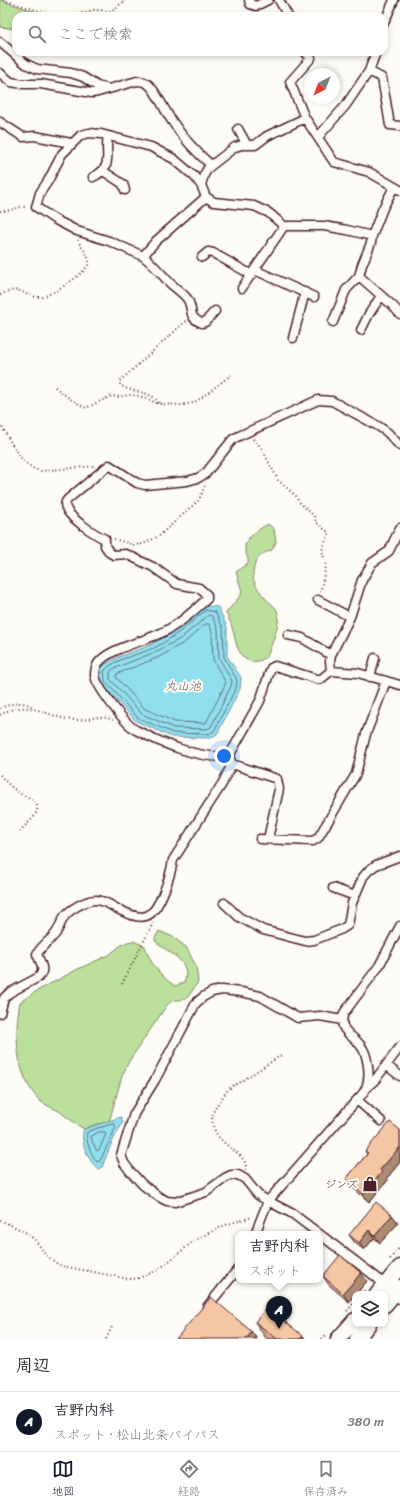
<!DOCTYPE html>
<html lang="ja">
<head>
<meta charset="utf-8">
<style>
	body { margin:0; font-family:Sriracha,"Klee One",sans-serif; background:#f2f2f3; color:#2b2b33 }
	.controls { position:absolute; right:12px; bottom:12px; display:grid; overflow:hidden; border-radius:8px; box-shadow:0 2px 6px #0003 }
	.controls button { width:36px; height:36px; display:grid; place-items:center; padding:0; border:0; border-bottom:1px solid #e1e1e2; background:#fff; color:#2b2b33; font:20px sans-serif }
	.compass { position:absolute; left:304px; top:68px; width:36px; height:36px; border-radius:50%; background:#fff; box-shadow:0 2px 6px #0003; rotate:222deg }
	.you { position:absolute; left:224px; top:756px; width:14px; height:14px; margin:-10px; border:3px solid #fff; border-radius:50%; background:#1a73e8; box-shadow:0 0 0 6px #1a73e833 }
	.badge { display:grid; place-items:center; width:26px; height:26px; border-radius:50%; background:#111827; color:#fff; font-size:13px; font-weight:700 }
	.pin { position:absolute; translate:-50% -33px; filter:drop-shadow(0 1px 2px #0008) }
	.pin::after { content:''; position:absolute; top:21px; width:14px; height:12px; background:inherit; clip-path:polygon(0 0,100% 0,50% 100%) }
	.popup { position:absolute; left:235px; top:1231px; width:88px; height:52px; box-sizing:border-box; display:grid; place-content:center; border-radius:8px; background:#fff; filter:drop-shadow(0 1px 3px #0005); font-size:13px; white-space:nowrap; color:#7c7c81 }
	.popup b { font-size:15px; color:#2b2b33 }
	.popup::after { content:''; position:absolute; left:50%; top:100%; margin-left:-8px; border:8px solid transparent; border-top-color:#fff }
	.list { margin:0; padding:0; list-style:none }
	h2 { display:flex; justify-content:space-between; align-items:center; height:52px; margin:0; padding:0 16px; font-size:17px }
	h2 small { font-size:13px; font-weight:400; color:#7c7c81 }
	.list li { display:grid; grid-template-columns:26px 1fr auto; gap:12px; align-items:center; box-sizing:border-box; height:60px; padding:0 16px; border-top:1px solid #e1e1e2 }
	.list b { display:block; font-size:15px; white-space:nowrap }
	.list p { margin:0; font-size:13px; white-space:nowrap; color:#7c7c81 }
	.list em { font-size:13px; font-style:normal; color:#7c7c81 }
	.icon { flex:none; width:22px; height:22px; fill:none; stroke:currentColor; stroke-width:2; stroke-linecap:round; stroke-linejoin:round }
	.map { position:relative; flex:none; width:400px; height:1339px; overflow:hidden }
	.search { position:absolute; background:#fff; box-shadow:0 2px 6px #0003; left:12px; right:12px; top:12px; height:44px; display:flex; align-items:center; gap:10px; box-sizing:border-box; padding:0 14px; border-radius:12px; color:#7c7c81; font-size:15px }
	.sheet { height:112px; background:#fff }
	nav { display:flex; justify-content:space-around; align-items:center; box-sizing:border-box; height:56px; border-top:1px solid #e1e1e2; background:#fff; font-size:11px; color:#7c7c81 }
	nav a { display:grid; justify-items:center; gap:2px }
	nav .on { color:#111827 }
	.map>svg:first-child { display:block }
	.green { fill:#bae09b; stroke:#828063 }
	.water { fill:#90dfee; stroke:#7492a0 }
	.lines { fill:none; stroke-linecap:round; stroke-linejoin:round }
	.shore { stroke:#666c79; stroke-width:1 }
	.street-casing { stroke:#4a1f2b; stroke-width:11 }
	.highway-casing { stroke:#4a1f2b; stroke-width:17 }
	.path { stroke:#4a1f2b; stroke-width:2; stroke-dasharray:1 3; stroke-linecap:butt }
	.street { stroke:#fdfcf7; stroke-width:8 }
	.highway { stroke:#fdfcf7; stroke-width:14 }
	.wall { fill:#d3aa8d; stroke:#4a1f2b }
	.shaded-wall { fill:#ac8b73; stroke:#4a1f2b }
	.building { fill:#f5c6a4; stroke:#4a1f2b }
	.labels { text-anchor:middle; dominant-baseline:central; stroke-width:4; stroke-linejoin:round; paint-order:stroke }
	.poi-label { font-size:11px; fill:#4a1f2b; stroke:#fdfcf7; text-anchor:end }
	.water-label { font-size:12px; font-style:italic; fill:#5f5966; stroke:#fdfcf7 }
</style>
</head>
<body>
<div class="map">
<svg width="400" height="1339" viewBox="0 0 400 1339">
	<rect width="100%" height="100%" fill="#fdfcf7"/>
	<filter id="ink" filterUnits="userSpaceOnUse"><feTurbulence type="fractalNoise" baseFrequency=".025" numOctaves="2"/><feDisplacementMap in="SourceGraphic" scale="8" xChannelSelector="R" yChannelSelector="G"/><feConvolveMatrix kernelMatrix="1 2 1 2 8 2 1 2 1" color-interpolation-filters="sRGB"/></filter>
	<g filter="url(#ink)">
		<path class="green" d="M0,0L39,13L43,16H16V29L0,27Z
			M268,524L274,529L276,542L272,550C259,554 254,560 253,574C252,582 260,592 265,598C269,603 277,606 278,614C280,625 273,639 270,649C268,656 264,660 258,661C238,665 236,641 232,627C231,622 228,618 226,613L241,595L242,591L236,572L248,563C249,556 244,553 245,547C245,537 260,529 268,524Z
			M159,931L173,937L186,947L196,966L198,982L188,997L180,1000H173L167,1005L129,1061L122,1076L109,1122L97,1124L84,1129C75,1124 67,1117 59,1111C53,1108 45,1105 40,1101C15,1075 14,1035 20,1002L35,992L78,969L109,955L120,946L127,942L133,941L145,946C149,962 161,977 175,986L184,983C193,960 167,953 155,941V938Z"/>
		<path class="water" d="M206,606L218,607L227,627V656L241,678L240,689L217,734L210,738L172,737L136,721L101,683L99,669C115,655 134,653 152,644C173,634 189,620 206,606Z
			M121,1117L123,1122L112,1142L102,1167L98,1169C88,1160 79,1141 84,1129Z"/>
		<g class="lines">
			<path class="shore" d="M206,610L215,612L223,628L224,657L237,680L236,688L214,731L209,734L173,733L138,718L105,681L104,671C116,658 138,655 154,648C174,638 189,624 206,610Z
				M209,615L212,616L218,629L219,658L232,681L231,686L211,727L207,729L174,728L142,714L110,679V672L113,669L155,652L180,639Z
				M206,624H209L212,631L213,660L226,683L206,723L175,722L145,709L116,677L117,674L159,657L185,642Z
				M114,1124L116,1127L100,1161L97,1162C92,1155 85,1142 87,1132L98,1128Z
				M99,1132H105L106,1134L99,1150L97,1151L93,1143L91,1137Z"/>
			<g class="street-casing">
				<path id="street" d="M249,0L250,4L256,6L268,0
					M279,0L288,16
					M384,23L394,0
					M0,42L26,64L37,69L71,73L83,77L97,86L109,89
					M305,52L311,58L290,82L305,118L334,162L369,172L400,190
					M369,71L382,78L390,125L400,126
					M0,73L11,82L23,84H41L92,93L98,92L137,81C141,81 146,82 149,85C155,89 166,113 172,121C183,138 196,152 211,165
					M0,122L23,137L35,136L71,143
					M238,129L247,145
					M89,133L101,134L151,147L174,159L195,177L201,185L206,197L156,241L143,256L109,241L77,231L54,219L36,207L40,193L48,181L62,154L81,135Z
					M318,137L346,105L369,71L376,52
					M103,171L123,184L125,190
					M93,177C115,167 104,153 108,136
					M201,185L204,175L208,168L235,147L242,145H255L267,136L305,118
					M394,187L383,208L372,236L371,243L362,265L359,276L393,306L400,314
					M206,197L214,202L254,206L269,213L284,226H324L347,230L372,236
					M143,256C152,263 159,271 167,280C173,287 184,293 188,300C194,311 187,317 202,323L205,322L215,311
					M202,257L208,252L213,253L252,275
					M255,270L314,297
					M242,288L284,226
					M333,322L346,290L359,276
					M361,330L369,314L381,296
					M293,338L305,292
					M318,600L350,617
					M288,635L302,638L331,655
					M331,671L330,661L331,655L350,617L362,580L372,563L389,551L400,528
					M370,677L375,658
					M229,756C201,760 161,743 136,730C127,726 95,685 95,675C95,670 97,664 100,661C112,648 145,641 161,633C179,625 193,611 207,599V595L199,588L177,584L153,567L126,554L114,555L110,553L105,546V539C96,535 71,519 67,510C64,506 65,502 68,499L109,465L137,483L145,485L187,481L198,478L206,473L233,439L239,436L318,400L332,401L378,426L387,432L400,446
					M232,764L277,779L279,789L268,839
					M260,839L313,841L318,838L356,774L366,734L386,681
					M333,888L355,896
					M224,903L239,917L263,930L305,941L314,940L342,929L348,925L352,903L363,877L369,870L376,865L400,856
					M0,1013L4,998L9,993L39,977C46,969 40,963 37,954C42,945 50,941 56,933C59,928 61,922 64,917C70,909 86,900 96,900C105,900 114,908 122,911C128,914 139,918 146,916C160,912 171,873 173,860L222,784L232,764L229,756L260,701L271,668L275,666L317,679H321L331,671L358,673L400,685
					M342,1020L320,1016L298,1018L260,996L241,992L222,990L212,992L203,997L196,1003L155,1080L134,1114L121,1155L124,1163L130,1171L143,1185L159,1197L167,1201L175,1202L206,1192L225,1178L231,1175H238L245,1179L258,1195L268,1201L357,1100C360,1097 364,1093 366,1088C371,1077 368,1055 361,1046C352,1034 337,1031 344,1013L379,966L400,926
					M386,1065L400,1076
					M367,1087L375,1080L400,1047
					M357,1100L381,1121
					M255,1234L268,1201L293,1214L376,1277L400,1299
					M207,1307L238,1269"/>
			</g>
			<g class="highway-casing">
				<path id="highway" d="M377,1294L400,1267
					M385,1305L400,1287
					M338,1339L355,1320
					M357,1339L369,1324"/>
			</g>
			<path class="path" d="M3,0L56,16
				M70,16L93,10L111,11L126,0
				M0,211C9,212 18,206 27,207
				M0,295C24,283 22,298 41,297C50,296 89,272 89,262C89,254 80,247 78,240
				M55,387L70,399L86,408L109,397L112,396L117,397L129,395L139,396L159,404L182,405L193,403L201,398L231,375
				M159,403C151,390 131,393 120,385V381L186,321
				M2,427C12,443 21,467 41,471L95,466
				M253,439L261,447L278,480L297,497L298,501L314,516L316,522L329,533L322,550L326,566L320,593
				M114,539L134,545L143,544L159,536L199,500L206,483
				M0,708C12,704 23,699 34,708
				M0,715C30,696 48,720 77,720C92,720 98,714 113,720
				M0,775C5,781 11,787 18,792C25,797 42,800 36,813C33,820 24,826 19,832
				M122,984L153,923
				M245,1170L246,1164C239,1149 219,1145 214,1128C210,1117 213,1111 219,1102C225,1094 229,1086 239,1083L283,1054
				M0,1220L27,1233L36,1241L45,1254L56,1263L62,1266L129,1279L139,1278L158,1270L195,1240L225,1225L252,1217
				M390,1259L400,1247
				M361,1294L366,1289
				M347,1311L355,1301
				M385,1320L387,1318
				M106,1339L112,1327
				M322,1339L327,1334"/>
			<use href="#street" class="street"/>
			<use href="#highway" class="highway"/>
		</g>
		<path class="wall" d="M400,1130V1162L387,1178L388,1180L369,1202L352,1187L346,1179L367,1154L365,1151Z
			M392,1215L398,1223L380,1243L374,1238L364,1250L355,1243L349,1235Z
			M323,1276L367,1281L356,1294H355V1295L349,1302L329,1285Z
			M255,1322L303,1336L305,1339H268L265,1337Z"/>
		<path class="shaded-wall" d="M400,1147V1162L387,1178L388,1180L369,1202L363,1194L380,1170Z
			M392,1215L398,1223L380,1243L375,1236Z
			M369,1230L374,1238L364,1250L359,1243Z
			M361,1273L367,1281L356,1294H355V1295L349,1302L343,1294Z
			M252,1332L257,1339H246Z
			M303,1336L305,1339H300Z"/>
		<path class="building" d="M390,1122L400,1130V1147L380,1170L382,1172L363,1194L346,1179L368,1153L365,1151Z
			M376,1202L392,1215L375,1236L369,1230L359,1243L349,1235Z
			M340,1255L361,1273L343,1294L323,1276Z
			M211,1297L252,1332L246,1339H176Z
			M267,1307L303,1336L300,1339H277L255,1322Z"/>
	</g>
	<defs>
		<g id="shop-bare" transform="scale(1.2)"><path d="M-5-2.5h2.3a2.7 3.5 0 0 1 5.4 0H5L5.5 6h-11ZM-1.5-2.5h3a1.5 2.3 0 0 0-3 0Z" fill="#4a1f2b" stroke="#fdfcf7" stroke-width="2.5" paint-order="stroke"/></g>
	</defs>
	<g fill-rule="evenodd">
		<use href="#shop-bare" x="370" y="1184"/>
	</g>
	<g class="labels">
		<g class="poi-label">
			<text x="358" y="1184">ジンズ</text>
		</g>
		<g class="water-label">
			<text x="183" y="686">丸山池</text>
		</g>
	</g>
</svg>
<div class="controls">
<button><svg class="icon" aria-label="layers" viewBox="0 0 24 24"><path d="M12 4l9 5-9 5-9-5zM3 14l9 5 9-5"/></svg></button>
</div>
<svg class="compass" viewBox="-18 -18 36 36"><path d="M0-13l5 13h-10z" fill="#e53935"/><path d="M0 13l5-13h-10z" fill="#7c7c81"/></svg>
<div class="you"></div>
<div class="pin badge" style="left:279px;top:1329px">A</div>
<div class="popup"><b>吉野内科</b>スポット</div>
<div class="search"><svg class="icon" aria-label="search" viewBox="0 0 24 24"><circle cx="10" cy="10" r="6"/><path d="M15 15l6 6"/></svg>ここで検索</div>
</div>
<section class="sheet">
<h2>周辺<small></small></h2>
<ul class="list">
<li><span class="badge">A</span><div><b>吉野内科</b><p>スポット · 松山北条バイパス</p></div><em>380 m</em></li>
</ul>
</section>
<nav>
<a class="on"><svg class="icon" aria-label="map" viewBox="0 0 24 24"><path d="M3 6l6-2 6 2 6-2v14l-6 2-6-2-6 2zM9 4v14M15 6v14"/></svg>地図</a>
<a><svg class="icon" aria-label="directions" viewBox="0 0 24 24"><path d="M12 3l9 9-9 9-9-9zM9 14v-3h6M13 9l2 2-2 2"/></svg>経路</a>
<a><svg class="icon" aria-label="saved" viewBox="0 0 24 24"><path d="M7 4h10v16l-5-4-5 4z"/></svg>保存済み</a>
</nav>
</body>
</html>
